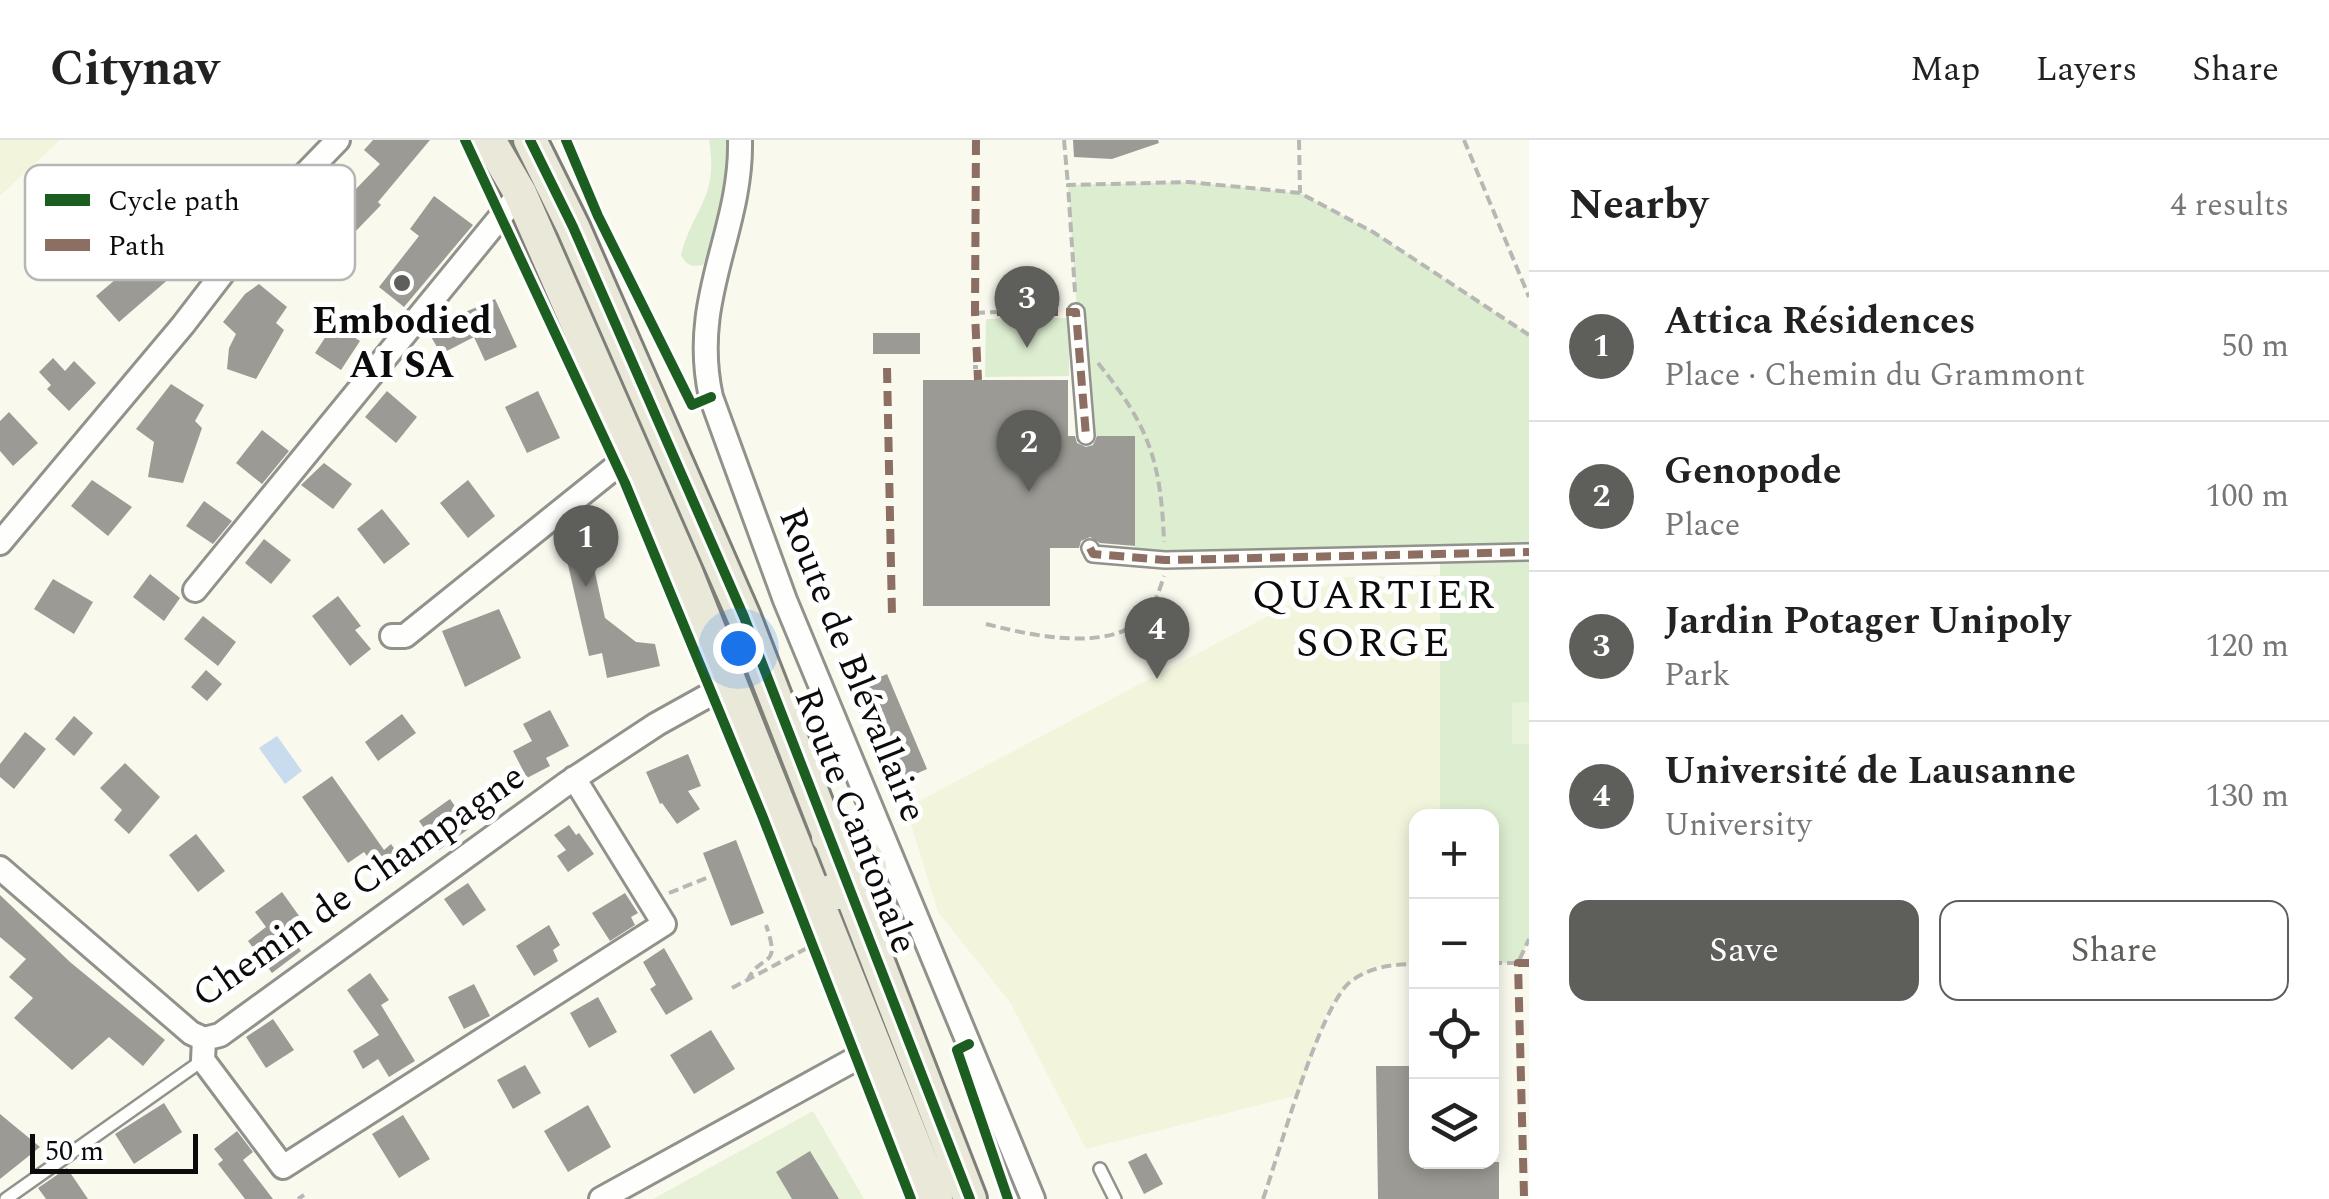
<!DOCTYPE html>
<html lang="en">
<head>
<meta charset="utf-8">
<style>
	body { margin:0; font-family:Spectral,serif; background:#f6f6f6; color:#222 }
	.controls { position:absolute; right:30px; bottom:30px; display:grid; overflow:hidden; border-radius:20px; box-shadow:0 5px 15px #0003 }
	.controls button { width:90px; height:90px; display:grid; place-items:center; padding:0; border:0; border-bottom:2px solid #e0e0e0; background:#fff; color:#222; font:50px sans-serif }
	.scale { position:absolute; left:30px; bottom:25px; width:168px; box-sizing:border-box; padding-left:10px; border:5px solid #0b0b0b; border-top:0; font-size:28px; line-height:35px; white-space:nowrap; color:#0b0b0b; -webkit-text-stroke:8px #fff; paint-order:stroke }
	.you { position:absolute; left:738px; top:508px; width:35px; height:35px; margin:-25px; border:8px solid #fff; border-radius:50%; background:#1a73e8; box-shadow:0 0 0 15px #1a73e833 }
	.badge { display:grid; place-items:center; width:65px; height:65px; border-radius:50%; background:#5e5e5a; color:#fff; font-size:32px; font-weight:700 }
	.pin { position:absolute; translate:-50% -82px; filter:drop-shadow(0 2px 5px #0008) }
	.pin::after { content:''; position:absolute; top:52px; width:35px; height:30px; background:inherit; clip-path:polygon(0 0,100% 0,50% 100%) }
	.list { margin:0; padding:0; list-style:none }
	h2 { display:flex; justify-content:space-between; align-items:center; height:130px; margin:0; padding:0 40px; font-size:42px }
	h2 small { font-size:32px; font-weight:400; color:#767676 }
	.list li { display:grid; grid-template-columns:65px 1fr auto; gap:30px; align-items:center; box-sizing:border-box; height:150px; padding:0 40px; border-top:2px solid #e0e0e0 }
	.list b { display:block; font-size:38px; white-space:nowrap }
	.list p { margin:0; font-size:32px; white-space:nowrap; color:#767676 }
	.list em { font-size:32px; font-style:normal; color:#767676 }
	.actions { display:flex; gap:20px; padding:30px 40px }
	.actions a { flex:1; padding:22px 0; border:2px solid #5e5e5a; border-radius:20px; text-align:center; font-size:35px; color:#5e5e5a }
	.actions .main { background:#5e5e5a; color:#fff }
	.icon { flex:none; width:55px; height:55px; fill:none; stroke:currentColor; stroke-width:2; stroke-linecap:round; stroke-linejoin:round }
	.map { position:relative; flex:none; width:1529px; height:1059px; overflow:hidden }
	header { display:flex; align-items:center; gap:60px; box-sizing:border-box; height:140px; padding:0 50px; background:#fff; border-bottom:2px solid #e0e0e0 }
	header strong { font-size:48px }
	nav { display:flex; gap:55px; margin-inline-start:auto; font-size:35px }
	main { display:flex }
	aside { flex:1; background:#fff }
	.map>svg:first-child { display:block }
	.farmland { fill:#f2f5dc }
	.green { fill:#ddedd0 }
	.pitch { fill:#e7f2d9 }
	.water { fill:#c8dbef }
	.building { fill:#9c9a94 }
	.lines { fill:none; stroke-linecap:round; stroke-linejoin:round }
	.service-casing { stroke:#92928d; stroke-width:16 }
	.pedestrian-casing { stroke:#92928d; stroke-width:20 }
	.minor-casing { stroke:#92928d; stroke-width:28 }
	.primary-casing { stroke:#7f7f7a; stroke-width:38 }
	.path { stroke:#b7b7b5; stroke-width:4; stroke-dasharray:10 5; stroke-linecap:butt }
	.service { stroke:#fefefc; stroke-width:11 }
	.pedestrian { stroke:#fefefc; stroke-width:15 }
	.minor { stroke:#fefefc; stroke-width:22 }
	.primary { stroke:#eae9d9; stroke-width:32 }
	.quiet { stroke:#8d6e63; stroke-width:8; stroke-dasharray:15 8; stroke-linecap:butt }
	.cycleway-casing { stroke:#fff; stroke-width:16 }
	.cycleway { stroke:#1b5e20; stroke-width:10 }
	.poi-dot { fill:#5e5e5a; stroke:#fff; stroke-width:4 }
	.labels { text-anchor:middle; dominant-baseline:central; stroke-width:10; stroke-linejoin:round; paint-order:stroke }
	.poi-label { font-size:38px; font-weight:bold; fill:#0b0b0b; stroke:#fff }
	.street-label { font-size:38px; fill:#0b0b0b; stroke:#fff }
	.quarter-label { font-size:42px; letter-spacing:2.5px; fill:#0b0b0b; stroke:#fff }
	.key { fill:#fff; stroke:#b6b6b6; stroke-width:2.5 }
	.key-label { font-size:28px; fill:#0b0b0b }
</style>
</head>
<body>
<header>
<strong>Citynav</strong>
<nav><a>Map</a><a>Layers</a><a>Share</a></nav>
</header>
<main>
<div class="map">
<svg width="1529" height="1059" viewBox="0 0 1529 1059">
	<rect width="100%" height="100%" fill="#f9f9ee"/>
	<path class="farmland" d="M0,0H60L0,56Z
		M1440,435V676H1416V824L1379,827L1350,843L1328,870L1299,955L1086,1009L1010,862L938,772L906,668L1342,437Z"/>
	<path class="green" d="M709,0H729C729,42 722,87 703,125C691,127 687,126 681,115C693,67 719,59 709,0Z
		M1189,42L1300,53L1373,92L1529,195V562L1512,563V604H1529V799L1518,823H1492V676H1440V415L1165,420L1135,408L1134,296H1086L1068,45Z
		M1069,178V236L985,237L986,179Z"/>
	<path class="pitch" d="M1529,562V604H1512V563Z
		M813,971L864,1059H653Z"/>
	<path class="water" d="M277,596L302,631L285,644L259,608Z"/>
	<path class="building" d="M373,0H430L378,62L381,65L353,94L336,76L331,80L315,65L340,37L355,50L380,24L364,10Z
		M1073,0H1158L1159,3L1112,19L1074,17Z
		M434,56L473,85L404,167L379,147L419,96L410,89Z
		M149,111L171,137L119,182L96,156Z
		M259,144L287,167L276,183L284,190L256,239L227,229L229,208L236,194L223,182L245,154Z
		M495,159L517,207L485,221L474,197L441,214L430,195L464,176L463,173Z
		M334,184L360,201L341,230L315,213Z
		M873,193H920V214H873Z
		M53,218L65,231L74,221L96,243L69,271L47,249L51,245L39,232Z
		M923,240H1068V296H1075L1077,303L1086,307L1093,305L1097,296H1135V406L1100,403L1090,397L1081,401L1079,408H1050V466H923Z
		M171,244L204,265L195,281L202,288L183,343L148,337L154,302L136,289Z
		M387,251L417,277L396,303L365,277Z
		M538,251L560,298L527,313L505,267Z
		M9,272L38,303L13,326L0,311V281Z
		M262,290L289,311L262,344L236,323Z
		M324,323L352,344L333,369L301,345Z
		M92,340L132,367L108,396L71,366Z
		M468,340L495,376L468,398L440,363Z
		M204,361L232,381L213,404L186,386Z
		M382,369L410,404L384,424L357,389Z
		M264,399L291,420L271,444L245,423Z
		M590,410L605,478L636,502L655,504L660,526L607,538L602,513L589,516L566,416Z
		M150,434L180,458L164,481L133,457Z
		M53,439L93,462L74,494L34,469Z
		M338,456L361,486L355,490L371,509L350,526L312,476Z
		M499,469L521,518L465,547L442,491Z
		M203,476L236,502L218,526L184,499Z
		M206,530L222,544L207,561L191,547Z
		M887,534L927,629L891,645L850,550Z
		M550,570L569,606L546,618L550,626L527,638L513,611L532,601L523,584Z
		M402,574L416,593L378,621L365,602Z
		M74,576L93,593L74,616L55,599Z
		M25,592L46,609L14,649L0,637V624Z
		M688,614L701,646L688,651L700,669L677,684L662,663L660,664L646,632Z
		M125,623L160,657L129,694L114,680L122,670L100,648Z
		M332,636L384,710L391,704L406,725L385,740L364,712L348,723L302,657Z
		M450,659L470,688L439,710L419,681Z
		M569,685L576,695L579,693L594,714L568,732L557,716L566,710L554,695Z
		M196,694L225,731L198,752L169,715Z
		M736,700L764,773L731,786L703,713Z
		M468,743L486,770L463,786L444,759Z
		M282,752L302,780L287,791L301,811L272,833L248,801L266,787L255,772Z
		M625,753L638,773L631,777L635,785L610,801L592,773Z
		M0,755L70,822L165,900L143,926L109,897L72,930L14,878L33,858L9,837L26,819L0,797Z
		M549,785L560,805L553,810L558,821L534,836L516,806Z
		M664,808L693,859L666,875L650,849L656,845L643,822Z
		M370,833L389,860L381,865L415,921L389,937L378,919L363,929L353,911L379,895L347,850Z
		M474,844L490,876L464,889L448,857Z
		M598,857L617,892L589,908L570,873Z
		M273,879L294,910L266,928L246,897Z
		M711,890L735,929L694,954L670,915Z
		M525,925L541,953L513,969L497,940Z
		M1376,926H1416V1022H1499V1059H1378Z
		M164,963L182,992L134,1024L115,994Z
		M588,965L611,1007L568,1032L544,991Z
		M0,974L40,1007L0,1039Z
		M403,975L430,1019L399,1038L372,994Z
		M237,991L253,1012L243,1020L273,1059H245L218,1024L223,1020L214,1009Z
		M810,1011L839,1059H792L776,1032Z
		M1146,1013L1163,1044L1144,1054L1128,1022Z
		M67,1028L88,1059H46L38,1048Z"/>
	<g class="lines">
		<g class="service-casing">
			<path id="service" d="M1100,1029L1115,1059
				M6,1059L203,920"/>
		</g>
		<g class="pedestrian-casing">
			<path id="pedestrian" d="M1076,172L1086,296
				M1090,408L1093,414L1165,420L1529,412"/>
		</g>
		<g class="minor-casing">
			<path id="minor" d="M740,0C742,92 689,158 711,257L785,460L1033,1059
				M0,403L183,185L276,64L338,0
				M195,450L520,53
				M392,496H405L634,312
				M0,728L191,893L204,899L220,895L566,644L657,584L729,544
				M204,899L203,920L283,1027L664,784L574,638
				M601,1059L857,918L878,913"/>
		</g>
		<g class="primary-casing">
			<path id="primary" d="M489,0L520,53L686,432L936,1059
				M530,0L573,87L744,477L970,1059
				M828,697C852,704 880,714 867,744L839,753L831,751"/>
		</g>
		<path class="path" d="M1064,0L1068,45
			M1299,0L1300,53
			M1464,0L1529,157
			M1075,152L1068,45L1189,42L1300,53L1373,92L1529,195
			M975,173L997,172
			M1098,223C1149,286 1161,321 1164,402
			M973,227H978
			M986,484C1029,495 1108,513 1143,478C1155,466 1159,451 1164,436
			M669,753L709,737
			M1492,823H1518L1529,799
			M747,841C761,811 782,831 766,785
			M732,848L807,808
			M298,1059L304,1055
			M1263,1059C1279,1014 1319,868 1350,842C1369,827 1393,824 1416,824"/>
		<use href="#service" class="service"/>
		<use href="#pedestrian" class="pedestrian"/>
		<use href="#minor" class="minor"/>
		<use href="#primary" class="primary"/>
		<path class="quiet" d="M976,0L975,173L978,240
			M997,172H1076L1086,296
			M887,228L892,476
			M1090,408L1093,414L1165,420L1529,412
			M1524,1056L1518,823H1529"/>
		<g class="cycleway-casing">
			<path id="cycleway" d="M465,0L625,343L762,675L911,1059
				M530,0L573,87L744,477L970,1059
				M566,0L598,76L692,265L711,257
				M969,904L957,910L1008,1059"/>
		</g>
		<use href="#cycleway" class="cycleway"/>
	</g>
	<circle class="poi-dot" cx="402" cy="143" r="10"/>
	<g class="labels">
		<g class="poi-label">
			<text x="402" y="182">Embodied<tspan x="402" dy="44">AI SA</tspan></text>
		</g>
		<g class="street-label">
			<text transform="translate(852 525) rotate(68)">Route de Blévallaire</text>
			<text transform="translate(855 681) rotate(69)">Route Cantonale</text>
			<text transform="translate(359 746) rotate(-35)">Chemin de Champagne</text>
		</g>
		<g class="quarter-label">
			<text x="1374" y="455">QUARTIER<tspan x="1374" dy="48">SORGE</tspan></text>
		</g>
	</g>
	<rect x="25" y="25" width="330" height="115" rx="15" class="key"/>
	<rect x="45" y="54" width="45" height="12" fill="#1b5e20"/>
	<rect x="45" y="99" width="45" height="12" fill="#8d6e63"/>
	<g class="key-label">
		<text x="108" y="70">Cycle path</text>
		<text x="108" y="115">Path</text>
	</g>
</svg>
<div class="controls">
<button>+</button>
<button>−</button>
<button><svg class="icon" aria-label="locate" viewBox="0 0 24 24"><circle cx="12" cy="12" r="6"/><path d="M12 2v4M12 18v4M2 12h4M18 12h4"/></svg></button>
<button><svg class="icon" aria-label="layers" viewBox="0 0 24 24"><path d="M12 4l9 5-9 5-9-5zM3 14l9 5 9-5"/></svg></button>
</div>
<div class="scale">50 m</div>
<div class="you"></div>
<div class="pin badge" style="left:586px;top:447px">1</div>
<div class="pin badge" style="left:1029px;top:352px">2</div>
<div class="pin badge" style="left:1027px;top:208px">3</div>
<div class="pin badge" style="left:1157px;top:539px">4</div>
</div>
<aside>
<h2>Nearby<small>4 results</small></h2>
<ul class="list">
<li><span class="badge">1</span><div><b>Attica Résidences</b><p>Place · Chemin du Grammont</p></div><em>50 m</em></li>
<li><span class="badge">2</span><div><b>Genopode</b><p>Place</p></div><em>100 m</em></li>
<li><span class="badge">3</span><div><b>Jardin Potager Unipoly</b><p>Park</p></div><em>120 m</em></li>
<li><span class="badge">4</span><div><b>Université de Lausanne</b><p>University</p></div><em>130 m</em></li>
</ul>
<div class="actions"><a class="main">Save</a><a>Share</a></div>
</aside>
</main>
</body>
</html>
